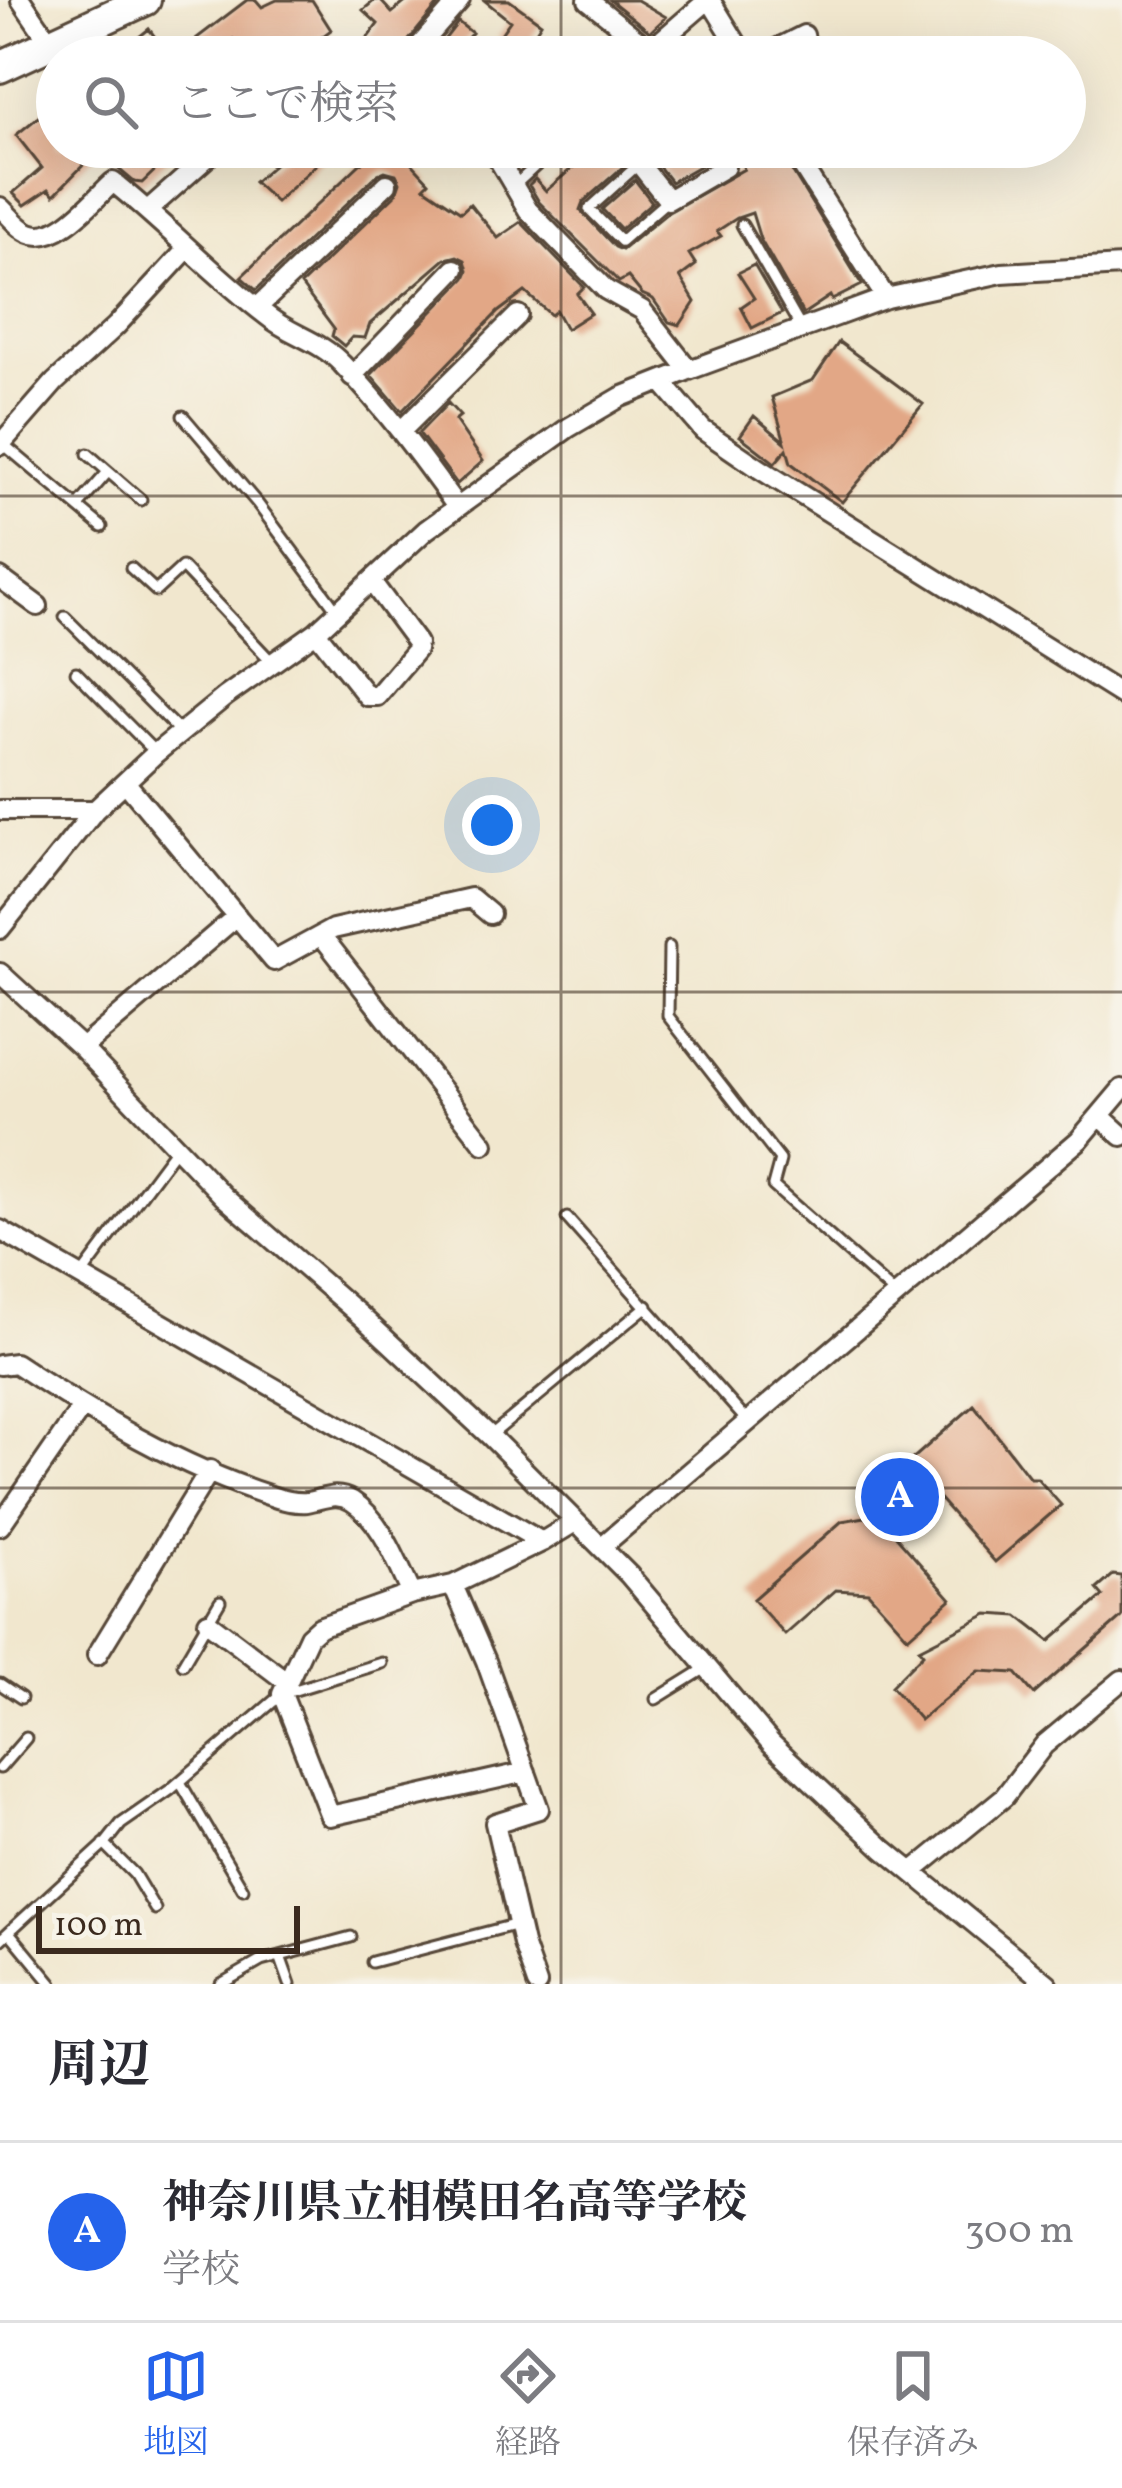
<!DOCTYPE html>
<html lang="ja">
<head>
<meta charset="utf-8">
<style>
	body { margin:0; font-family:Vollkorn,"Noto Serif JP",serif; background:#f2f2f3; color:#2b2b33 }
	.scale { position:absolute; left:36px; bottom:30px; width:264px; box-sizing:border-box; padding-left:12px; border:6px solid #3b2a1e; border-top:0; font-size:33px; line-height:42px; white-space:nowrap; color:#3b2a1e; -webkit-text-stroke:9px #f7f3e8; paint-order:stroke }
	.you { position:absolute; left:492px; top:825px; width:42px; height:42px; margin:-30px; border:9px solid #fff; border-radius:50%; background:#1a73e8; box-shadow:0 0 0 18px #1a73e833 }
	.badge { display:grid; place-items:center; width:78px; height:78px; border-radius:50%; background:#2563eb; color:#fff; font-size:39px; font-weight:700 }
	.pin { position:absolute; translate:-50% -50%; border:6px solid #fff; box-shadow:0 3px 12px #0006 }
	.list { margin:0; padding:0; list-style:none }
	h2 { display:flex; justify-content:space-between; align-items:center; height:156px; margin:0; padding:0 48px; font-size:51px }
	h2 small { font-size:39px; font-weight:400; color:#7c7c81 }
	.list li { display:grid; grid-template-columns:78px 1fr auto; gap:36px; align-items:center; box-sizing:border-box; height:180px; padding:0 48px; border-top:3px solid #e1e1e2 }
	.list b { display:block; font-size:45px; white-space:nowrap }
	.list p { margin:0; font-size:39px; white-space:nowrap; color:#7c7c81 }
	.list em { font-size:39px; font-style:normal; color:#7c7c81 }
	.icon { flex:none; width:66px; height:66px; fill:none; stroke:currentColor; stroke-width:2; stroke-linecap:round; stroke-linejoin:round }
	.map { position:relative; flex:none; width:1122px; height:1984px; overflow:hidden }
	.search { position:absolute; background:#fff; box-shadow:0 12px 48px #0002; left:36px; right:36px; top:36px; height:132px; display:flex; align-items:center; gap:30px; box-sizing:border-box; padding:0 42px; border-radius:66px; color:#7c7c81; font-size:45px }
	.sheet { height:336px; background:#fff }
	nav { display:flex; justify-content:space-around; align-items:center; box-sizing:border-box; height:168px; border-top:3px solid #e1e1e2; background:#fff; font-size:33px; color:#7c7c81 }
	nav a { display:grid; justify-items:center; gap:6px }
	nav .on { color:#2563eb }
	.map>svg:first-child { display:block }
	.building { fill:#e2a786 }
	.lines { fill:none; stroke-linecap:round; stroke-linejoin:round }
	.service-casing { stroke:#564638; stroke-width:15 }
	.minor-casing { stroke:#564638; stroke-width:24 }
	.primary-casing { stroke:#564638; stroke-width:36 }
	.service { stroke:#fff; stroke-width:9 }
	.minor { stroke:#fff; stroke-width:18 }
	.primary { stroke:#fff; stroke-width:30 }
	.grid { fill:none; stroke:#3b2a1e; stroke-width:3; stroke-opacity:0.55 }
</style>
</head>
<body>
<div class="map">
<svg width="1122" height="1984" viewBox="0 0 1122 1984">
	<rect width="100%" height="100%" fill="#f7f3e8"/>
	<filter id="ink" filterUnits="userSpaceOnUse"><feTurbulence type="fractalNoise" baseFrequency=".00833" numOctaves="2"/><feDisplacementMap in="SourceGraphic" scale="24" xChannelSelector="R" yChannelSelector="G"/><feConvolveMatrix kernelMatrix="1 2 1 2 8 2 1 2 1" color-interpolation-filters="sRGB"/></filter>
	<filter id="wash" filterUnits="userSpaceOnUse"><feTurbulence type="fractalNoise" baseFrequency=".004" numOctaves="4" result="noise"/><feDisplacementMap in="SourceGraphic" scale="48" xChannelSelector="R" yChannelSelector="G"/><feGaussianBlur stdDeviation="2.7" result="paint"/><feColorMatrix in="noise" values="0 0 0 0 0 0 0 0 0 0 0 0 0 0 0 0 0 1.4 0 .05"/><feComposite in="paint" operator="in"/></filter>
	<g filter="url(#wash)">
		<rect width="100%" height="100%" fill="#f1e7ce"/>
		<g id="blocks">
			<path class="building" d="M247,0H256L262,7L277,0H312L331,30L295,57H251L233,39L210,57H183L202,42L197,38Z
				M375,0H380L392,13L408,0H442L395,57H359L368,48L363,44L378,24L363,10Z
				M484,0H509L541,23L522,53L498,38L510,21Z
				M610,0H637L666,17L650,32Z
				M458,22L472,33L450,57H431Z
				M149,29L170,57H114Z
				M57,102V147H101L54,195L49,189L25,205L13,193L42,168L16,135Z
				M145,147H188L166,160L142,183L134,182L115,166Z
				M294,147H335L276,202L254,182Z
				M378,147H397L429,182L424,187L461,212L470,204L498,238L521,222L584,287L577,294L591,313L566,329L556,311L551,315L525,292L498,312L402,411L371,375L465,278L468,271L465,260L457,256L445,259L370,324L365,338L352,337L344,346L332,336L334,329L301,285L396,194L400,182L396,174L385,171L378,174L256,290L241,277Z
				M565,147H611L624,166L583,202L580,210L615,247L622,250L667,213L744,169L735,147H777L862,285L832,300L830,296L803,314L760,239L752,213L737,218L717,231L721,236L689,254L696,265L680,277L695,302L680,325L669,322L653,299L642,294L628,277L619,282L539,202L529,185L535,179L546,191L577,164Z
				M687,147H700L708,161L671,182L657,164Z
				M635,180L652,202L621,229L602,209Z
				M754,265L782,313L752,328L741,307L754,298L738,273Z
				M839,342L923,404L842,502L791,463L787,449L775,463L740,436L754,416L785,442L772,397L813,380Z
				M448,403L460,416L455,420L483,461L457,484L419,433Z
				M974,1405L1030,1478H1037L1061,1505L995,1562L908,1463Z
				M865,1517L886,1525L951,1599L908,1637L868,1592L836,1590L785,1635L753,1599L842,1521Z
				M1113,1575L1122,1576V1617L1034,1694L1016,1673L979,1671L920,1720L891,1686L923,1654L919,1649L988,1614L1018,1616L1050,1641L1103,1596L1097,1589Z"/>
		</g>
	</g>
	<g filter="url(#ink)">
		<use href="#blocks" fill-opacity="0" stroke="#564638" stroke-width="3"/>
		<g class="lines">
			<g class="service-casing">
				<path id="service" d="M639,164L589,209L621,241L668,200
					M514,186L556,147
					M742,225L801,328
					M183,416L257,503L338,612
					M2,443L102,527
					M88,454L141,500
					M78,506L108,472
					M131,568L156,591L182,567L272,662
					M65,617L180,732
					M76,672L156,753
					M669,947L668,1016L780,1160L773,1186L896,1295
					M567,1218L747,1421
					M81,1276L177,1147
					M490,1436L647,1306
					M183,1664L220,1601
					M0,1684L21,1698
					M656,1699L706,1668
					M0,1768L26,1738
					M180,1782L243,1889
					M104,1844L134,1874L155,1909
					M9,1932L52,1984
					M0,1940L106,1843L121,1824L170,1790L282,1694L382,1663
					M280,1956L351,1937
					M372,1962L518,1924
					M221,1984L261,1961L280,1956L290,1984"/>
			</g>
			<g class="minor-casing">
				<path id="minor" d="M21,0L49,41
					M588,0L659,57
					M710,0L745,57
					M410,57L460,0
					M642,57L708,0
					M760,57L804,35L809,57
					M491,147L528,210L606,290L642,310L689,370
					M626,147L668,200L725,167L716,147
					M790,147L886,298
					M0,207C9,215 19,229 30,233C57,245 95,198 113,182C166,224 212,274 266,315C290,335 321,341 342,364C385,408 421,457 457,507
					M148,210L219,147
					M257,308L387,184
					M352,376L455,269
					M662,382L703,430L760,469L1122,695
					M401,431L518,315
					M0,445L55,382L116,326L188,248
					M0,578L38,606
					M316,632L367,696H377L416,650L417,643L371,581
					M126,783L274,961L333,929L471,898L490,914
					M0,810H95
					M0,929L95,810L156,753L226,696L316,632L426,530L568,428L621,397L689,370L886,298L1002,273L1122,266
					M322,936L484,1144
					M0,973L82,1048L224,1197L362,1317L490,1436L629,1575L771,1743L884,1849L1048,1984
					M82,1048L237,916
					M1101,1117L1122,1136
					M0,1230L542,1542
					M0,1365L15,1363C95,1416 178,1466 271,1496C281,1500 296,1503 307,1502C324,1499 336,1491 352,1501C382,1520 397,1563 412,1594
					M0,1526L82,1407
					M601,1547L1079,1140L1122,1089
					M453,1585L412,1594L319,1627L309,1636L282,1694L330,1816L526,1772
					M208,1622L286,1681
					M97,1655L210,1470
					M912,1872L1004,1797L1044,1745L1122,1680
					M537,1984L523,1944L495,1823L539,1809L486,1661L453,1585L542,1542L575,1522"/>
			</g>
			<g class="primary-casing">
				<path id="primary" d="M0,67L145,0"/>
			</g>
			<use href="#service" class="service"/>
			<use href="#minor" class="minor"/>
			<use href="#primary" class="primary"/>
		</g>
	</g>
	<path class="grid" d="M561,0V57M561,147V1984M0,496H1122M0,992H1122M0,1488H1122"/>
</svg>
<div class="scale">100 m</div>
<div class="you"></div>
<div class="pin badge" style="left:900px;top:1497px">A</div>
<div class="search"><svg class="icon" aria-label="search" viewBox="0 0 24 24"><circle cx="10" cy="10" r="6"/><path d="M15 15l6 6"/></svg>ここで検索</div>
</div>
<section class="sheet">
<h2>周辺<small></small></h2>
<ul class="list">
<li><span class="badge">A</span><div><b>神奈川県立相模田名高等学校</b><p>学校</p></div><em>300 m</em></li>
</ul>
</section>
<nav>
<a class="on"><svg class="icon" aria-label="map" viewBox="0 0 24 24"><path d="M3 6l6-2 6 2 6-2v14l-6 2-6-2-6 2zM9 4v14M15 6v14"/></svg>地図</a>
<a><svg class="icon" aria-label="directions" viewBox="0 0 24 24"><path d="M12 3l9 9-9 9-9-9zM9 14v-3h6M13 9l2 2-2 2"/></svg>経路</a>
<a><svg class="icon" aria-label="saved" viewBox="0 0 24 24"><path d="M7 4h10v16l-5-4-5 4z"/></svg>保存済み</a>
</nav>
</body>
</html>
